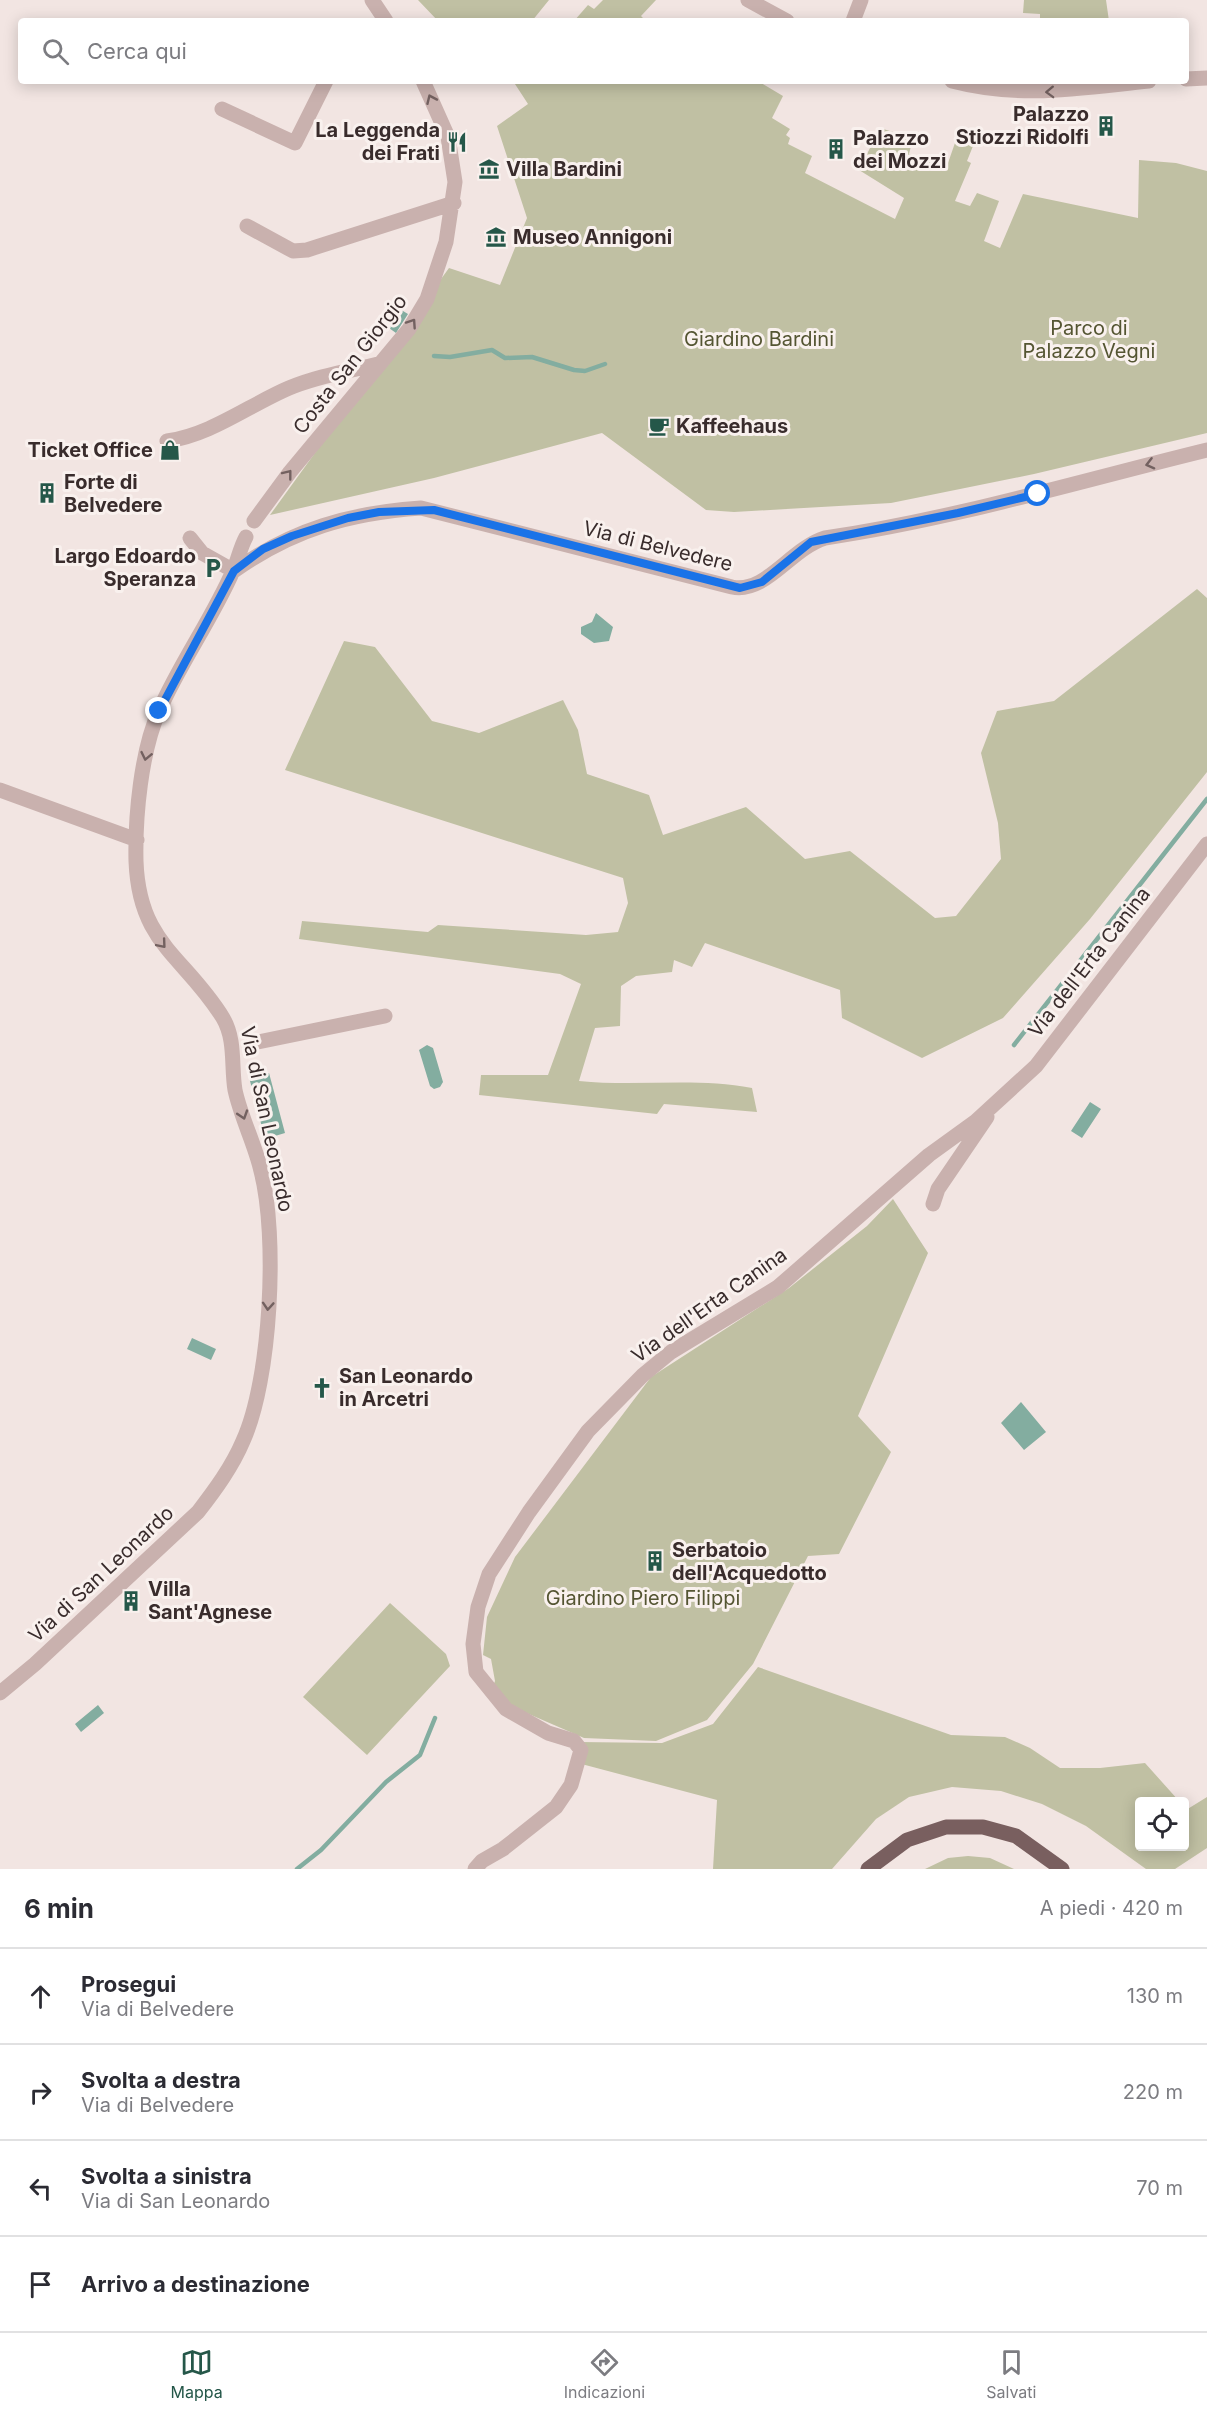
<!DOCTYPE html>
<html lang="it">
<head>
<meta charset="utf-8">
<style>
	body { margin:0; font-family:Inter,sans-serif; background:#f2f2f3; color:#2b2b33 }
	.controls { position:absolute; right:18px; bottom:18px; display:grid; overflow:hidden; border-radius:6px; box-shadow:0 3px 15px #0003 }
	.controls button { width:54px; height:54px; display:grid; place-items:center; padding:0; border:0; border-bottom:2px solid #e1e1e2; background:#fff; color:#2b2b33; font:30px sans-serif }
	.stop { position:absolute; width:18px; height:18px; margin:-14px; border:4px solid #1a73e8; border-radius:50%; background:#fff }
	.stop.end { background:#1a73e8; border-color:#fff; box-shadow:0 2px 6px #0008 }
	.list { margin:0; padding:0; list-style:none }
	h2 { display:flex; justify-content:space-between; align-items:center; height:78px; margin:0; padding:0 24px; font-size:26px }
	h2 small { font-size:20px; font-weight:400; color:#7c7c81 }
	.list li { display:grid; grid-template-columns:39px 1fr auto; gap:18px; align-items:center; box-sizing:border-box; height:96px; padding:0 24px; border-top:2px solid #e1e1e2 }
	.list b { display:block; font-size:22px; white-space:nowrap }
	.list p { margin:0; font-size:20px; white-space:nowrap; color:#7c7c81 }
	.list em { font-size:20px; font-style:normal; color:#7c7c81 }
	.icon { flex:none; width:33px; height:33px; fill:none; stroke:currentColor; stroke-width:2; stroke-linecap:round; stroke-linejoin:round }
	.map { position:relative; flex:none; width:1207px; height:1869px; overflow:hidden }
	.search { position:absolute; background:#fff; box-shadow:0 3px 15px #0003; left:18px; right:18px; top:18px; height:66px; display:flex; align-items:center; gap:15px; box-sizing:border-box; padding:0 21px; border-radius:6px; color:#7c7c81; font-size:22px }
	.sheet { height:462px; background:#fff }
	nav { display:flex; justify-content:space-around; align-items:center; box-sizing:border-box; height:84px; border-top:2px solid #e1e1e2; background:#fff; font-size:16px; color:#7c7c81 }
	nav a { display:grid; justify-items:center; gap:3px }
	nav .on { color:#255749 }
	.map>svg:first-child { display:block }
	.green { fill:#c0c0a3 }
	.water { fill:#83ada0 }
	.lines { fill:none; stroke-linecap:round; stroke-linejoin:round }
	.stream { stroke:#83ada0; stroke-width:4.5 }
	.minor { stroke:#c9b1ae; stroke-width:15 }
	.major { stroke:#795f5f; stroke-width:15 }
	.oneway { stroke:#736160 }
	.route { stroke:#1a73e8; stroke-width:8 }
	.labels { text-anchor:middle; dominant-baseline:central; stroke-width:6; stroke-linejoin:round; paint-order:stroke }
	.poi-label { font-size:20px; font-weight:bold; fill:#392c2c; stroke:#f9f1ee; text-anchor:start }
	.park-label { font-size:20px; fill:#545532; stroke:#f9f1ee }
	.street-label { font-size:20px; fill:#392c2c; stroke:#f9f1ee }
</style>
</head>
<body>
<div class="map">
<svg width="1207" height="1869" viewBox="0 0 1207 1869">
	<rect width="100%" height="100%" fill="#f2e5e2"/>
	<path class="green" d="M418,0H549L532,21H438Z
		M603,0H656L641,16L646,21H574L588,5L594,9Z
		M1024,0H1106L1109,21H1040V14L1023,13Z
		M513,81H758L783,96L772,118L790,129L786,135L790,138L788,144L812,156L805,173L895,219L904,198L859,170L880,128L913,138L909,154L948,163L956,140L973,146L967,161L971,163L955,201L970,206L977,193L999,201L984,241L1000,248L1023,194L1138,218L1139,160L1176,163L1207,171V433L1034,474L891,503L734,512L706,510L602,433L434,478L270,515L449,268L500,285L527,218L497,126L528,104Z
		M1197,589L1207,598V772L1090,919L1003,1018L922,1058L842,1018L840,990L705,943L692,967L674,960L672,972L636,976L621,986L620,1026L595,1028L579,1081C637,1087 695,1077 752,1088L757,1112L664,1104L657,1114L479,1095L481,1075H548L581,984L560,974L299,939L302,921L428,932L438,925L586,935L618,932L628,903L623,878L285,770L344,641L375,647L432,721L479,733L563,700L578,730L587,774L649,795L663,835L746,807L805,859L850,851L935,918L956,916L1001,859L998,823L981,753L997,711L1054,701Z
		M893,1199L928,1253L858,1416L891,1452L839,1554L808,1556L753,1664L707,1720L656,1741L584,1738L515,1708L493,1686L495,1681L491,1659L483,1655L487,1617L515,1557L651,1377L789,1288L867,1226Z
		M390,1603L446,1654L450,1666L367,1755L303,1697Z
		M758,1667L951,1735L1005,1737L1030,1748L1060,1768H1100L1145,1763L1179,1801L1140,1802V1846H1184L1185,1808L1186,1810L1207,1797V1848L1175,1869H1146L1086,1826L1042,1804L1001,1791L952,1787L909,1797L876,1819L832,1869H713L717,1800L574,1762L579,1742L662,1743L713,1724Z
		M968,1856L990,1858L1014,1869H925L948,1858Z"/>
	<path class="water" d="M398,308L408,314L396,333L389,328Z
		M596,613L613,627L609,641L594,643L581,634V627L592,622Z
		M427,1045L433,1048L443,1082L440,1087L434,1089L430,1086L419,1050Z
		M269,1073L285,1133L265,1139L249,1077Z
		M1090,1102L1101,1109L1082,1138L1071,1131Z
		M192,1338L216,1349L211,1360L187,1349Z
		M1021,1402L1046,1432L1024,1450L1001,1423Z
		M98,1705L104,1713L81,1732L75,1724Z"/>
	<g class="lines">
		<path class="stream" d="M434,356L450,357L492,350L505,358L532,357L574,370L585,371L605,364
			M1014,1045L1207,799
			M297,1869L321,1850L386,1782L420,1755L435,1718"/>
		<path class="minor" d="M372,0L386,21
			M748,0L787,21
			M853,21L861,0
			M1186,79L1207,78
			M952,81C1021,99 1080,88 1149,81
			M222,109L295,143L326,81
			M247,226L293,251L307,250L454,203
			M167,441C211,435 249,405 289,388C317,376 349,371 378,364
			M254,521L290,472L409,329L427,299L446,242L455,182L448,137L423,81
			M190,538L202,553L234,571
			M234,571C293,529 350,513 421,508L732,587C766,594 790,549 825,538C954,519 1080,481 1207,450
			M0,790L137,840
			M253,1043L385,1016
			M933,1204L938,1189L987,1117
			M0,1693L35,1664L198,1512C215,1490 232,1467 243,1441C271,1380 278,1236 261,1171C255,1144 241,1118 235,1090C231,1067 236,1040 223,1018C185,956 139,945 136,861C135,816 141,752 159,711C180,663 212,619 233,571C238,560 240,548 246,537
			M475,1869L482,1861L503,1849L556,1807L571,1785L581,1750L574,1741L548,1733L506,1709L476,1672L473,1644L478,1607L489,1574L529,1512L588,1431L643,1375L671,1352L778,1287L929,1155L976,1121L1036,1066L1207,844"/>
		<path class="major" d="M868,1869L907,1840L946,1827H983L1016,1836L1062,1869"/>
	</g>
	<defs><path id="oneway-chevron" d="M-2-3.5L2.5 0L-2 3.5" fill="none" stroke-width="1.6" stroke-linecap="round" stroke-linejoin="round" transform="scale(1.5)"/></defs>
	<g class="oneway">
		<use href="#oneway-chevron" transform="translate(1050 92) rotate(178)"/>
		<use href="#oneway-chevron" transform="translate(431 99) rotate(-114)"/>
		<use href="#oneway-chevron" transform="translate(412 323) rotate(-56)"/>
		<use href="#oneway-chevron" transform="translate(1150 464) rotate(166)"/>
		<use href="#oneway-chevron" transform="translate(288 474) rotate(-52)"/>
		<use href="#oneway-chevron" transform="translate(146 756) rotate(102)"/>
		<use href="#oneway-chevron" transform="translate(162 944) rotate(50)"/>
		<use href="#oneway-chevron" transform="translate(243 1115) rotate(72)"/>
		<use href="#oneway-chevron" transform="translate(268 1306) rotate(94)"/>
	</g>
	<g class="lines">
		<path class="route" d="M159,711L234,571L263,549L292,536L348,518L379,512L434,510L740,588L762,582L811,542L958,513L1038,494"/>
	</g>
	<defs>
		<g id="building-bare" transform="scale(1.62)"><path d="M-4-6H4V6H1V3H-1V6H-4ZM-2.5-4.3h1.7v1.8h-1.7ZM.8-4.3h1.7v1.8H.8ZM-2.5-1h1.7V.8h-1.7ZM.8-1h1.7V.8H.8Z" fill="#255749" stroke="#f9f1ee" stroke-width="2.5" paint-order="stroke"/></g>
		<g id="restaurant-bare" transform="scale(1.62)"><path d="M-5-6h1v4h1v-4h1v4h1v-4h1v5L-1.5 .5V6h-2V.5L-5-1ZM5-6V6H3V1.5H1.5Q1.5-4 5-6Z" fill="#255749" stroke="#f9f1ee" stroke-width="2.5" paint-order="stroke"/></g>
		<g id="museum-bare" transform="scale(1.62)"><path d="M0-6L6-3V-2H-6V-3ZM-5-1h2V3h-2ZM-1-1h2V3h-2ZM3-1h2V3H3ZM-6 4H6V6H-6Z" fill="#255749" stroke="#f9f1ee" stroke-width="2.5" paint-order="stroke"/></g>
		<g id="cafe-bare" transform="scale(1.62)"><path d="M-5.5-4.5H6V0H3Q3 3.5 0 3.5H-2.5Q-5.5 3.5-5.5 0ZM3-3.2v2h1.7v-2ZM-6 4.5H4V6H-6Z" fill="#255749" stroke="#f9f1ee" stroke-width="2.5" paint-order="stroke"/></g>
		<g id="shop-bare" transform="scale(1.62)"><path d="M-5-2.5h2.3a2.7 3.5 0 0 1 5.4 0H5L5.5 6h-11ZM-1.5-2.5h3a1.5 2.3 0 0 0-3 0Z" fill="#255749" stroke="#f9f1ee" stroke-width="2.5" paint-order="stroke"/></g>
		<g id="parking-bare" transform="scale(1.62)"><path d="M-3.5-5.5H1a3.5 3.5 0 0 1 0 7H-1V5.5H-3.5ZM-1-3.4V-.6H.8a1.4 1.4 0 0 0 0-2.8Z" fill="#255749" stroke="#f9f1ee" stroke-width="2.5" paint-order="stroke"/></g>
		<g id="church-bare" transform="scale(1.62)"><path d="M-1.2-6h2.4v3.5h3.3v2.4h-3.3V6h-2.4V-.1h-3.3v-2.4h3.3Z" fill="#255749" stroke="#f9f1ee" stroke-width="2.5" paint-order="stroke"/></g>
	</defs>
	<g fill-rule="evenodd">
		<use href="#building-bare" x="1106" y="126"/>
		<use href="#restaurant-bare" x="457" y="142"/>
		<use href="#building-bare" x="836" y="149"/>
		<use href="#museum-bare" x="489" y="169"/>
		<use href="#museum-bare" x="496" y="237"/>
		<use href="#cafe-bare" x="659" y="426"/>
		<use href="#shop-bare" x="170" y="450"/>
		<use href="#building-bare" x="47" y="493"/>
		<use href="#parking-bare" x="213" y="568"/>
		<use href="#church-bare" x="322" y="1388"/>
		<use href="#building-bare" x="655" y="1561"/>
		<use href="#building-bare" x="131" y="1601"/>
	</g>
	<g class="labels">
		<g class="poi-label">
			<text x="1089" y="114" text-anchor="end">Palazzo<tspan x="1089" dy="23">Stiozzi Ridolfi</tspan></text>
			<text x="440" y="130" text-anchor="end">La Leggenda<tspan x="440" dy="23">dei Frati</tspan></text>
			<text x="853" y="138">Palazzo<tspan x="853" dy="23">dei Mozzi</tspan></text>
			<text x="506" y="169">Villa Bardini</text>
			<text x="513" y="237">Museo Annigoni</text>
			<text x="676" y="426">Kaffeehaus</text>
			<text x="153" y="450" text-anchor="end">Ticket Office</text>
			<text x="64" y="482">Forte di<tspan x="64" dy="23">Belvedere</tspan></text>
			<text x="196" y="556" text-anchor="end">Largo Edoardo<tspan x="196" dy="23">Speranza</tspan></text>
			<text x="339" y="1376">San Leonardo<tspan x="339" dy="23">in Arcetri</tspan></text>
			<text x="672" y="1550">Serbatoio<tspan x="672" dy="23">dell'Acquedotto</tspan></text>
			<text x="148" y="1589">Villa<tspan x="148" dy="23">Sant'Agnese</tspan></text>
		</g>
		<g class="park-label">
			<text x="1089" y="328">Parco di<tspan x="1089" dy="23">Palazzo Vegni</tspan></text>
			<text x="759" y="339">Giardino Bardini</text>
			<text x="643" y="1598">Giardino Piero Filippi</text>
		</g>
		<g class="street-label">
			<text transform="translate(350 364) rotate(-52)">Costa San Giorgio</text>
			<text transform="translate(658 546) rotate(14)">Via di Belvedere</text>
			<text transform="translate(1089 962) rotate(-52)">Via dell'Erta Canina</text>
			<text transform="translate(267 1119) rotate(78)">Via di San Leonardo</text>
			<text transform="translate(709 1305) rotate(-35)">Via dell'Erta Canina</text>
			<text transform="translate(101 1574) rotate(-43)">Via di San Leonardo</text>
		</g>
	</g>
</svg>
<div class="controls">
<button><svg class="icon" aria-label="locate" viewBox="0 0 24 24"><circle cx="12" cy="12" r="6"/><path d="M12 2v4M12 18v4M2 12h4M18 12h4"/></svg></button>
</div>
<div class="stop" style="left:1038px;top:494px"></div>
<div class="stop end" style="left:159px;top:711px"></div>
<div class="search"><svg class="icon" aria-label="search" viewBox="0 0 24 24"><circle cx="10" cy="10" r="6"/><path d="M15 15l6 6"/></svg>Cerca qui</div>
</div>
<section class="sheet">
<h2>6 min<small>A piedi · 420 m</small></h2>
<ul class="list">
<li><svg class="icon" aria-label="ahead" viewBox="0 0 24 24"><path d="M12 20V5M6 11l6-6 6 6"/></svg><div><b>Prosegui</b><p>Via di Belvedere</p></div><em>130 m</em></li>
<li><svg class="icon" aria-label="right" viewBox="0 0 24 24"><path d="M7 20v-9h11M14 6l5 5-5 5"/></svg><div><b>Svolta a destra</b><p>Via di Belvedere</p></div><em>220 m</em></li>
<li><svg class="icon" aria-label="left" viewBox="0 0 24 24"><path d="M17 20v-9H6M10 6l-5 5 5 5"/></svg><div><b>Svolta a sinistra</b><p>Via di San Leonardo</p></div><em>70 m</em></li>
<li><svg class="icon" aria-label="arrive" viewBox="0 0 24 24"><path d="M6 21V4h12l-3 4 3 4H6"/></svg><div><b>Arrivo a destinazione</b></div></li>
</ul>
</section>
<nav>
<a class="on"><svg class="icon" aria-label="map" viewBox="0 0 24 24"><path d="M3 6l6-2 6 2 6-2v14l-6 2-6-2-6 2zM9 4v14M15 6v14"/></svg>Mappa</a>
<a><svg class="icon" aria-label="directions" viewBox="0 0 24 24"><path d="M12 3l9 9-9 9-9-9zM9 14v-3h6M13 9l2 2-2 2"/></svg>Indicazioni</a>
<a><svg class="icon" aria-label="saved" viewBox="0 0 24 24"><path d="M7 4h10v16l-5-4-5 4z"/></svg>Salvati</a>
</nav>
</body>
</html>
